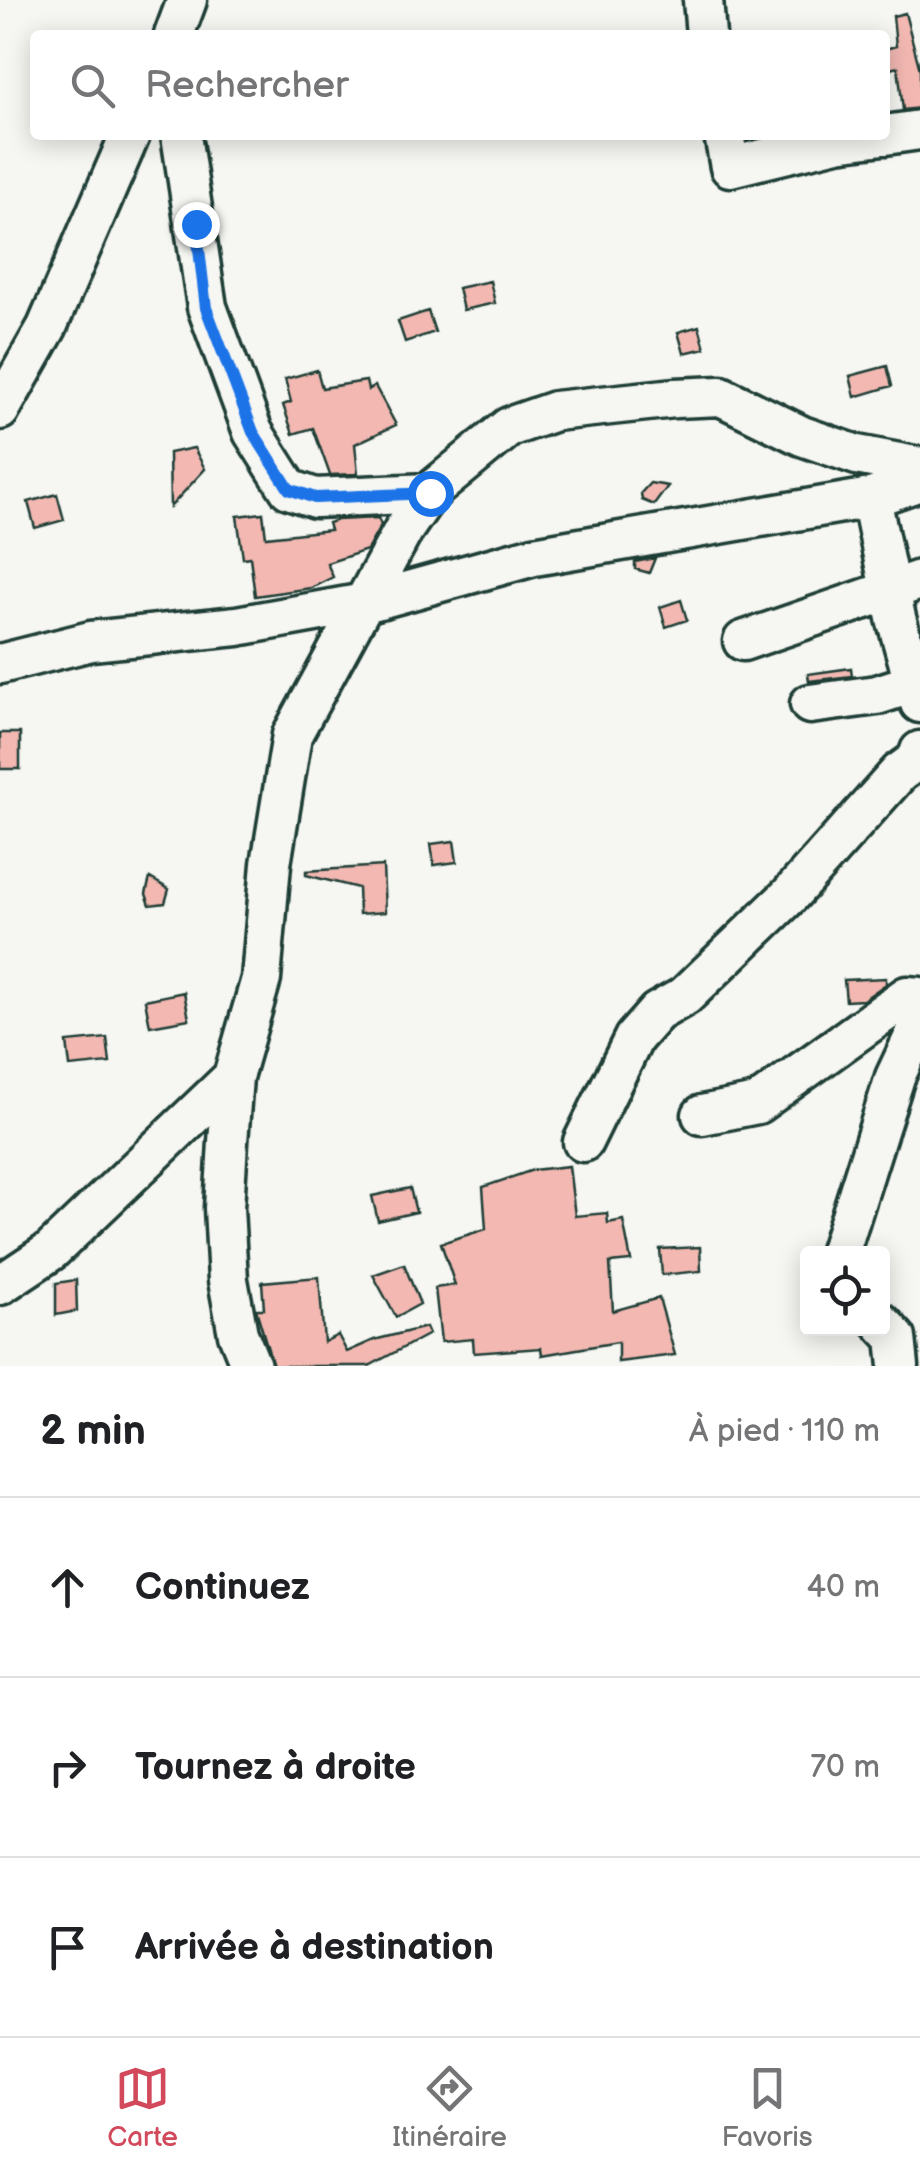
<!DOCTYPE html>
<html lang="fr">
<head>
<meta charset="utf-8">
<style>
	body { margin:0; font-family:"Balsamiq Sans",sans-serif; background:#f6f6f6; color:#202124 }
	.controls { position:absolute; right:30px; bottom:30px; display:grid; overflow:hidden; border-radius:10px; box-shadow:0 5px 25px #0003 }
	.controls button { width:90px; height:90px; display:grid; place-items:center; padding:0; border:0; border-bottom:2px solid #e0e0e0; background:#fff; color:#202124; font:50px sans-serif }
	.stop { position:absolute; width:30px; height:30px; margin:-22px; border:8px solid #1a73e8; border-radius:50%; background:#fff }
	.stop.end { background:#1a73e8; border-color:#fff; box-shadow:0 2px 10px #0008 }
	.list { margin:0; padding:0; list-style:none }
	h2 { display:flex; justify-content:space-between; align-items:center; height:130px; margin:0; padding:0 40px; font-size:42px }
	h2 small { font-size:32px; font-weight:400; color:#757577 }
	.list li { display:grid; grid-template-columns:65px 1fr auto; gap:30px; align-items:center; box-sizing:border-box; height:180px; padding:0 40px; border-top:2px solid #e0e0e0 }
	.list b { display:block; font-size:38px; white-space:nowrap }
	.list em { font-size:32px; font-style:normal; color:#757577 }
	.icon { flex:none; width:55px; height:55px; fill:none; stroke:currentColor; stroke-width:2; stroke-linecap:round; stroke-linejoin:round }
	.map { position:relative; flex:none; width:920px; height:1366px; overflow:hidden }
	.search { position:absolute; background:#fff; box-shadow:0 5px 25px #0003; left:30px; right:30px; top:30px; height:110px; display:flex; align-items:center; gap:25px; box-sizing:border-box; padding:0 35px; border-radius:10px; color:#757577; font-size:38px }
	.sheet { height:670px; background:#fff }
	nav { display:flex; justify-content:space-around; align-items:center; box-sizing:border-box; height:140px; border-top:2px solid #e0e0e0; background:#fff; font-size:28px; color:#757577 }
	nav a { display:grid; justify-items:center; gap:5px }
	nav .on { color:#d1495b }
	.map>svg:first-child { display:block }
	.building { fill:#f3b8b2; stroke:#1f3d34; stroke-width:2.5 }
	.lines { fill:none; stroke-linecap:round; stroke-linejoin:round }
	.minor-casing { stroke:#1f3d34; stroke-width:45 }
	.minor { stroke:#f6f6f2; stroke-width:38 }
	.route { stroke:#1a73e8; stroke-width:12 }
</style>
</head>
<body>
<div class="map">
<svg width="920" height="1366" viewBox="0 0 920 1366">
	<rect width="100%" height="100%" fill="#f6f6f2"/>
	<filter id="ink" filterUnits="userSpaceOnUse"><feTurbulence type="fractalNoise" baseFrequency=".01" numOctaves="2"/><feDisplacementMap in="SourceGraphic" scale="20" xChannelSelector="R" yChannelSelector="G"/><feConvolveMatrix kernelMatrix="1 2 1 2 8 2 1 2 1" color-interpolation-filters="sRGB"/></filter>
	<g filter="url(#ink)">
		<path class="building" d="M905,13L920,70V108L903,110L898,67L885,70V49L896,46L893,16Z
			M490,281L495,303L463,310L458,288Z
			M428,311L435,332L405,342L398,321Z
			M699,326L705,348L684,353L678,332Z
			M887,366L892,386L855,397L850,376Z
			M317,370L322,388L366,381L368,390L375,386L396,425L355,444L358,474L330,475L313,428L293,434L283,405L291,402L285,379Z
			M194,448L205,469L170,507L169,453Z
			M650,483L668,486L654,505L642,500L641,493Z
			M57,494L64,520L35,528L28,502Z
			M263,513L266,537L330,530L328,523L337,520L378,518L381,525L367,550L327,563L333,577L311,588L255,596L250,557L243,558L237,516Z
			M655,558L649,573L635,569V562Z
			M681,600L687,620L666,627L660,607Z
			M851,668L852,676L809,681L808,674Z
			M0,733H20V769H0Z
			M454,841L457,862L434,865L431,844Z
			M383,866L385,912L359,914L358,888L306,875V871Z
			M150,878L169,889L165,903L150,905L146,894Z
			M886,978V984L863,1000L846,1001L844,980Z
			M184,992L189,1019L150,1026L145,1000Z
			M107,1038L110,1063L70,1067L67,1042Z
			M569,1166L575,1216L607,1213L608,1223L623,1220L631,1261L610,1263L613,1311L659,1298L675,1355L618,1362V1342L542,1355L541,1348L474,1353L473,1339L441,1342L435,1288L455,1285L441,1243L486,1229L483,1187L533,1170Z
			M410,1188L416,1212L378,1221L372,1196Z
			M700,1247L701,1271L662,1275L660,1249Z
			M404,1264L420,1304L396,1317L373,1275Z
			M319,1277L324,1342L338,1335L347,1352L374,1340L426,1327L429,1334L369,1366H273L256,1309H264L262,1282Z
			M76,1280L77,1311L56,1315V1283Z"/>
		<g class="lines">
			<g class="minor-casing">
				<path id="minor" d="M703,0L706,35
					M174,35L187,0
					M181,135L207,307L253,432L289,489L315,498L429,493
					M724,135L730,167L837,141L883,135
					M885,135L920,130
					M0,410L47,327L130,135
					M871,498L896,618L920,703
					M743,641L920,580
					M0,664L91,641L237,626L365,603L534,556L871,498L920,481
					M810,704L877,695L920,681
					M702,1115L757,1104L907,996L920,997
					M583,1142L634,1038L657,1012L685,996L789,896L899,773L917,760L920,751
					M839,1254L895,1077L920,1024
					M0,1285L51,1251L233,1077
					M882,1323L896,1338L899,1366
					M251,1366L238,1334L228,1280L224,1208L228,1142L233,1077L261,979L271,864L292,735L404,529L429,493L509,427L555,411L675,398L721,396L802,436L857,455L920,467"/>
			</g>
			<use href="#minor" class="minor"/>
		</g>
	</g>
	<g class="lines" filter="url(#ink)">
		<path class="route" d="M196,224L206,308L253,432L289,489L315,498L430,493"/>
	</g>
</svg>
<div class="controls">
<button><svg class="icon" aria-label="locate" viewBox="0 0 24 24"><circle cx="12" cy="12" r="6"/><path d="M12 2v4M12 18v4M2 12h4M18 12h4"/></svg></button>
</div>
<div class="stop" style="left:430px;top:493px"></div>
<div class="stop end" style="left:196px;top:224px"></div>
<div class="search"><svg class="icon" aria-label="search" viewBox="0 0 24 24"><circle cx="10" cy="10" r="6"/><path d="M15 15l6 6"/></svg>Rechercher</div>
</div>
<section class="sheet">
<h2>2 min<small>À pied · 110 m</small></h2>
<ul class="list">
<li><svg class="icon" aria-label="ahead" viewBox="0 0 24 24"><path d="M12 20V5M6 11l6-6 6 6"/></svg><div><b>Continuez</b></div><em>40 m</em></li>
<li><svg class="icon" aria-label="right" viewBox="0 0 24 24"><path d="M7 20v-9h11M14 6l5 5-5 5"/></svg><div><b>Tournez à droite</b></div><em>70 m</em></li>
<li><svg class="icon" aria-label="arrive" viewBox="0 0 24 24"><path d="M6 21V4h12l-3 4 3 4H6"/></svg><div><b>Arrivée à destination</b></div></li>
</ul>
</section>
<nav>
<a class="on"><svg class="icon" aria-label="map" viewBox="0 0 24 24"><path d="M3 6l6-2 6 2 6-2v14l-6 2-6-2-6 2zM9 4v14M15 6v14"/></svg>Carte</a>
<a><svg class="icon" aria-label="directions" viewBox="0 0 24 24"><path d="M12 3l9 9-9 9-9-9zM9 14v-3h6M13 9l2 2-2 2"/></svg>Itinéraire</a>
<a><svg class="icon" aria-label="saved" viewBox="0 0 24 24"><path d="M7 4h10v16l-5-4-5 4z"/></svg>Favoris</a>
</nav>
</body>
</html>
